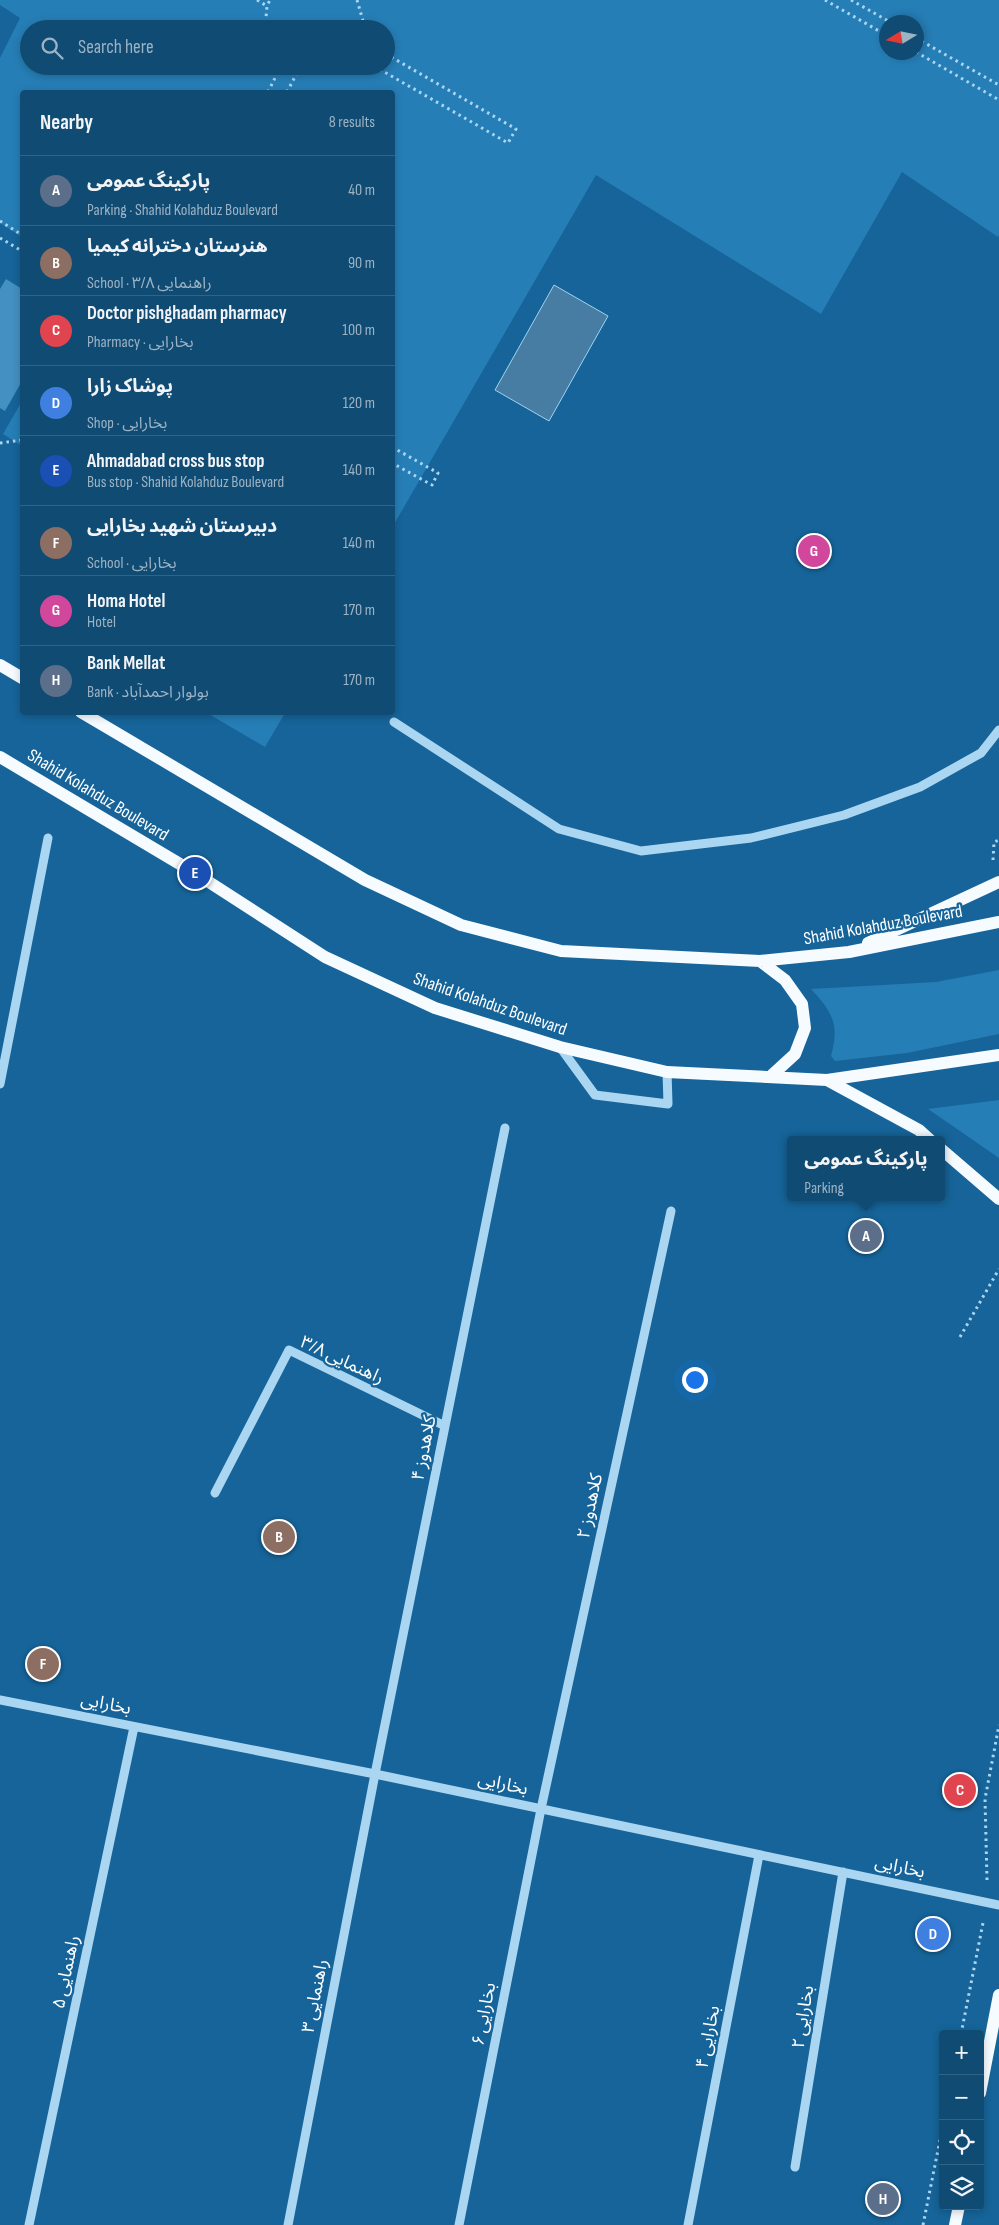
<!DOCTYPE html>
<html lang="en">
<head>
<meta charset="utf-8">
<style>
	body { margin:0; font-family:"Sofia Sans Condensed","Noto Sans Arabic",sans-serif; background:#195278; color:#f1f3f6 }
	.controls { position:absolute; right:15px; bottom:15px; display:grid; overflow:hidden; border-radius:5px; box-shadow:0 2px 8px #0003 }
	.controls button { width:45px; height:45px; display:grid; place-items:center; padding:0; border:0; border-bottom:1px solid #306385; background:#104b73; color:#f1f3f6; font:25px sans-serif }
	.compass { position:absolute; left:879px; top:15px; width:45px; height:45px; border-radius:50%; background:#104b73; box-shadow:0 2px 8px #0003; rotate:260deg }
	.you { position:absolute; left:694px; top:1379px; width:18px; height:18px; margin:-12px; border:4px solid #fff; border-radius:50%; background:#1a73e8; box-shadow:0 0 0 8px #1a73e833 }
	.badge { display:grid; place-items:center; width:32px; height:32px; border-radius:50%; background:#ffbd6c; color:#fff; font-size:16px; font-weight:700 }
	.pin { position:absolute; translate:-50% -50%; border:2px solid #fff; box-shadow:0 1px 5px #0006 }
	.popup { position:absolute; left:787px; top:1136px; width:158px; height:65px; box-sizing:border-box; display:grid; place-content:center; border-radius:5px; background:#104b73; filter:drop-shadow(0 1px 4px #0005); font-size:16px; white-space:nowrap; color:#9cb3c4 }
	.popup b { font-size:19px; color:#f1f3f6 }
	.popup::after { content:''; position:absolute; left:50%; top:100%; margin-left:-10px; border:10px solid transparent; border-top-color:#104b73 }
	.list { margin:0; padding:0; list-style:none }
	h2 { display:flex; justify-content:space-between; align-items:center; height:65px; margin:0; padding:0 20px; font-size:21px }
	h2 small { font-size:16px; font-weight:400; color:#9cb3c4 }
	.list li { display:grid; grid-template-columns:32px 1fr auto; gap:15px; align-items:center; box-sizing:border-box; height:70px; padding:0 20px; border-top:1px solid #306385 }
	.list b { display:block; font-size:19px; white-space:nowrap }
	.list p { margin:0; font-size:16px; white-space:nowrap; color:#9cb3c4 }
	.list em { font-size:16px; font-style:normal; color:#9cb3c4 }
	.icon { flex:none; width:28px; height:28px; fill:none; stroke:currentColor; stroke-width:2; stroke-linecap:round; stroke-linejoin:round }
	.map { position:relative; flex:none; width:999px; height:2225px; overflow:hidden }
	.search { position:absolute; background:#104b73; box-shadow:0 2px 8px #0003; left:20px; top:20px; width:375px; height:55px; display:flex; align-items:center; gap:12px; box-sizing:border-box; padding:0 18px; border-radius:28px; color:#9cb3c4; font-size:19px }
	.panel { position:absolute; background:#104b73; box-shadow:0 2px 8px #0003; left:20px; top:90px; width:375px; height:625px; border-radius:5px }
	.map>svg:first-child { display:block }
	.green { fill:#267eb6; fill-rule:evenodd }
	.water { fill:#477da2; stroke:#9dd4f4 }
	.building { fill:#4490c2 }
	.lines { fill:none; stroke-linecap:round; stroke-linejoin:round }
	.path { stroke:#abd6f2; stroke-width:3; stroke-dasharray:2.5 4; stroke-linecap:butt }
	.minor { stroke:#abd6f2; stroke-width:9 }
	.major { stroke:#f6fbff; stroke-width:12 }
	.labels { text-anchor:middle; dominant-baseline:central; stroke-width:4.5; stroke-linejoin:round; paint-order:stroke }
	.street-label { font-size:18px; fill:#fff; stroke:#166499 }
</style>
</head>
<body>
<div class="map">
<svg width="999" height="2225" viewBox="0 0 999 2225">
	<rect width="100%" height="100%" fill="#166499"/>
	<path class="green" d="M0,0H999V235L998,237L902,172L821,314L596,175L393,526L392,92H22V237L0,223V58L20,18L0,5ZM886,22H916V52H886ZM29,29H386V66H29Z
		M22,401V446L3,434Z
		M207,713H285L265,747Z
		M999,970V1034L907,1053L835,1061L831,1056C840,1024 832,1012 811,989L936,982Z
		M999,1100V1158L928,1109Z"/>
	<path class="water" d="M554,285L608,316L549,421L495,390Z"/>
	<path class="building" d="M6,279L22,289V381L5,411L0,408V289Z"/>
	<g class="lines">
		<path class="path" d="M257,0L267,6
			M357,0L363,21L362,29
			M825,0L886,35
			M851,0L890,22
			M265,29L267,6L270,0
			M916,38L999,85
			M916,52L999,100
			M292,66C308,72 319,72 335,66
			M374,66L508,143L516,129L386,54
			M268,92L281,66
			M287,92L299,69
			M0,221L22,235
			M0,238L22,251
			M0,443L22,440
			M392,447L438,473L432,485L392,463
			M993,860L994,842L999,840
			M960,1337L999,1269
			M987,1880L985,1799L999,1725
			M961,2034L983,1923
			M923,2225L943,2125"/>
		<path class="minor" d="M394,722L559,829L641,851L751,838L844,815L920,787L981,753L999,730
			M560,1047L595,1095L668,1104L667,1072
			M0,1084L48,838
			M215,1493L289,1350L445,1426
			M0,1700L375,1774L999,1905
			M795,2167L843,1872
			M29,2225L134,1727
			M288,2225L375,1774L505,1128
			M459,2225L541,1809L671,1211
			M688,2225L759,1855"/>
		<path class="major" d="M0,665L22,678
			M81,712L365,880L461,925L561,951L760,961L849,952L999,922
			M0,757L195,873L325,957L435,1008L560,1047L667,1072L827,1080L999,1055
			M868,943L999,882
			M760,961L785,980L802,1004L805,1028L795,1054L771,1076
			M827,1080L919,1130L930,1140
			M941,1149L999,1199
			M980,2093L999,1995
			M955,2225L959,2206"/>
	</g>
	<g class="labels">
		<g class="street-label">
			<text transform="translate(98 795) rotate(31)">Shahid Kolahduz Boulevard</text>
			<text transform="translate(883 925) rotate(-10)">Shahid Kolahduz Boulevard</text>
			<text transform="translate(490 1004) rotate(19)">Shahid Kolahduz Boulevard</text>
			<text transform="translate(342 1360) rotate(25)">راهنمایی ۳/۸</text>
			<text transform="translate(424 1448) rotate(-79)">کلاهدوز ۴</text>
			<text transform="translate(590 1506) rotate(-78)">کلاهدوز ۲</text>
			<text transform="translate(106 1704) rotate(11)">بخارایی</text>
			<text transform="translate(503 1784) rotate(12)">بخارایی</text>
			<text transform="translate(900 1867) rotate(12)">بخارایی</text>
			<text transform="translate(66 1972) rotate(-78)">راهنمایی ۵</text>
			<text transform="translate(315 1996) rotate(-79)">راهنمایی ۳</text>
			<text transform="translate(484 2014) rotate(-79)">بخارایی ۶</text>
			<text transform="translate(803 2017) rotate(-81)">بخارایی ۲</text>
			<text transform="translate(708 2037) rotate(-79)">بخارایی ۴</text>
		</g>
	</g>
</svg>
<div class="controls">
<button>+</button>
<button>−</button>
<button><svg class="icon" aria-label="locate" viewBox="0 0 24 24"><circle cx="12" cy="12" r="6"/><path d="M12 2v4M12 18v4M2 12h4M18 12h4"/></svg></button>
<button><svg class="icon" aria-label="layers" viewBox="0 0 24 24"><path d="M12 4l9 5-9 5-9-5zM3 14l9 5 9-5"/></svg></button>
</div>
<svg class="compass" viewBox="-18 -18 36 36"><path d="M0-13l5 13h-10z" fill="#e53935"/><path d="M0 13l5-13h-10z" fill="#9cb3c4"/></svg>
<div class="you"></div>
<div class="pin badge" style="left:866px;top:1236px;background:#5c6f8a">A</div>
<div class="popup"><b>پارکینگ عمومی</b>Parking</div>
<div class="pin badge" style="left:279px;top:1537px;background:#8d6e63">B</div>
<div class="pin badge" style="left:960px;top:1790px;background:#e0444e">C</div>
<div class="pin badge" style="left:933px;top:1934px;background:#3f7fe0">D</div>
<div class="pin badge" style="left:195px;top:873px;background:#1a4fb4">E</div>
<div class="pin badge" style="left:43px;top:1664px;background:#8d6e63">F</div>
<div class="pin badge" style="left:814px;top:551px;background:#d1479c">G</div>
<div class="pin badge" style="left:883px;top:2199px;background:#5c6f8a">H</div>
<div class="search"><svg class="icon" aria-label="search" viewBox="0 0 24 24"><circle cx="10" cy="10" r="6"/><path d="M15 15l6 6"/></svg>Search here</div>
<section class="panel">
<h2>Nearby<small>8 results</small></h2>
<ul class="list">
<li><span class="badge" style="background:#5c6f8a">A</span><div><b>پارکینگ عمومی</b><p>Parking · Shahid Kolahduz Boulevard</p></div><em>40 m</em></li>
<li><span class="badge" style="background:#8d6e63">B</span><div><b>هنرستان دخترانه کیمیا</b><p>School · راهنمایی ۳/۸</p></div><em>90 m</em></li>
<li><span class="badge" style="background:#e0444e">C</span><div><b>Doctor pishghadam pharmacy</b><p>Pharmacy · بخارایی</p></div><em>100 m</em></li>
<li><span class="badge" style="background:#3f7fe0">D</span><div><b>پوشاک زارا</b><p>Shop · بخارایی</p></div><em>120 m</em></li>
<li><span class="badge" style="background:#1a4fb4">E</span><div><b>Ahmadabad cross bus stop</b><p>Bus stop · Shahid Kolahduz Boulevard</p></div><em>140 m</em></li>
<li><span class="badge" style="background:#8d6e63">F</span><div><b>دبیرستان شهید بخارایی</b><p>School · بخارایی</p></div><em>140 m</em></li>
<li><span class="badge" style="background:#d1479c">G</span><div><b>Homa Hotel</b><p>Hotel</p></div><em>170 m</em></li>
<li><span class="badge" style="background:#5c6f8a">H</span><div><b>Bank Mellat</b><p>Bank · بولوار احمدآباد</p></div><em>170 m</em></li>
</ul>
</section>
</div>
</body>
</html>
